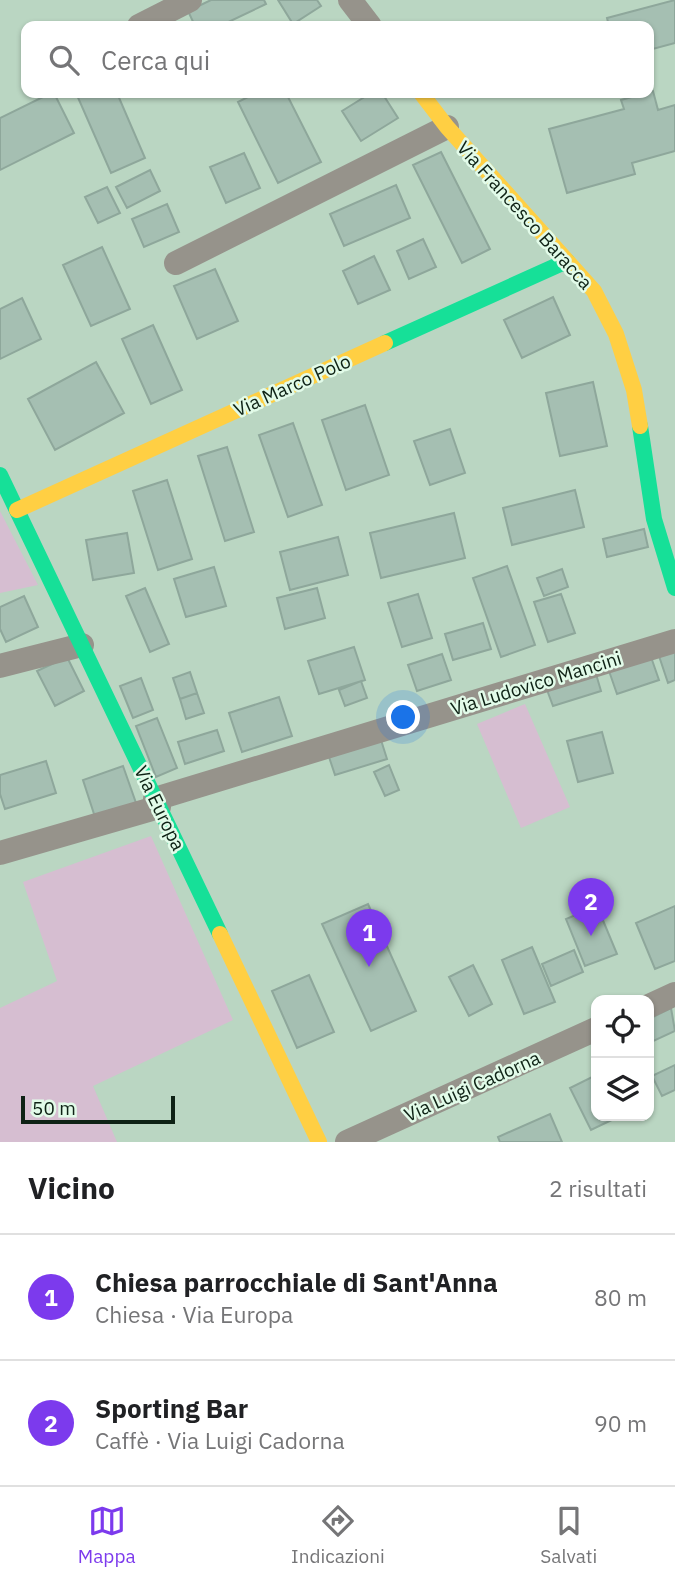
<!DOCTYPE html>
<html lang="it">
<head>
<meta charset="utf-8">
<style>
	body { margin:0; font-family:"IBM Plex Sans",sans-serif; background:#f6f6f6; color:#202124 }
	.controls { position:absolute; right:21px; bottom:21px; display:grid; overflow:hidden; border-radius:14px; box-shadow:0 2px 5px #0004 }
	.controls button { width:63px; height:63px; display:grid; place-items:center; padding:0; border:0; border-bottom:2px solid #e0e0e0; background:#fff; color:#202124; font:35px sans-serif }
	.scale { position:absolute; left:21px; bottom:18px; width:154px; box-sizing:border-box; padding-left:7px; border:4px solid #0e2215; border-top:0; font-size:19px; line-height:24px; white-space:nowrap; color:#0e2215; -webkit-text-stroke:5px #e2fbe9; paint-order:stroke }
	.you { position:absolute; left:404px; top:718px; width:24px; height:24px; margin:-18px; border:5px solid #fff; border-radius:50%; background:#1a73e8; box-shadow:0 0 0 10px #1a73e833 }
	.badge { display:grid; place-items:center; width:46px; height:46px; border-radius:50%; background:#7c3aed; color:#fff; font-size:23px; font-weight:700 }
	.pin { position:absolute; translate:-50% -58px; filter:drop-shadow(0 2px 4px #0008) }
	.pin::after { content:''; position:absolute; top:37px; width:24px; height:21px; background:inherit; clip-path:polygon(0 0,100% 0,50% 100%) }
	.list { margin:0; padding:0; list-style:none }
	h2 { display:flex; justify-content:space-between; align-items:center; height:91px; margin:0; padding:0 28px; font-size:30px }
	h2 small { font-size:23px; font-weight:400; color:#757577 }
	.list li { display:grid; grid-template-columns:46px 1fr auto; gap:21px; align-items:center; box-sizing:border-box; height:126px; padding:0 28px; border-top:2px solid #e0e0e0 }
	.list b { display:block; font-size:26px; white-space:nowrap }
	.list p { margin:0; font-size:23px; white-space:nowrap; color:#757577 }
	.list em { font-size:23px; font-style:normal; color:#757577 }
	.icon { flex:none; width:38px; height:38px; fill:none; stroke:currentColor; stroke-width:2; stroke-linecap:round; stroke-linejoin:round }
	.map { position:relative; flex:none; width:675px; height:1142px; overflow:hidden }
	.search { position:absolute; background:#fff; box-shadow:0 2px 5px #0004; left:21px; right:21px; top:21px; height:77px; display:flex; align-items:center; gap:18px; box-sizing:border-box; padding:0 24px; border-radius:14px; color:#757577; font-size:26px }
	.sheet { height:343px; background:#fff }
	nav { display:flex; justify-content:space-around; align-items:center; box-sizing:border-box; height:98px; border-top:2px solid #e0e0e0; background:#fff; font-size:19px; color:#757577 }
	nav a { display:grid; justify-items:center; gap:4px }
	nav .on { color:#7c3aed }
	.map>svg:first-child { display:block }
	.green { fill:#d6bed1 }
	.building { fill:#a5bfb2; stroke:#8ea79b; stroke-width:2 }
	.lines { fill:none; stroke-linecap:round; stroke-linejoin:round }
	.street { stroke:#96938b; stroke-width:24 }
	.fast { stroke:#16e098; stroke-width:16 }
	.slow { stroke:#ffcf43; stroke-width:16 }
	.labels { text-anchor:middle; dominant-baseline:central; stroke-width:5; stroke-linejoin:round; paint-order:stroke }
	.street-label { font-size:19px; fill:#0e2215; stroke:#e2fbe9 }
</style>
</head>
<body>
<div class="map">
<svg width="675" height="1142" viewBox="0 0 675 1142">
	<rect width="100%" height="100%" fill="#bad6c2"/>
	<path class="green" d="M0,511L38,585L0,593Z
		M525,704L570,807L521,828L477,724Z
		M151,836L233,1020L93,1086L117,1142H0V1008L57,981L23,882Z"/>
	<path class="building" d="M211,0H264L266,4L220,26H195L188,11Z
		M278,0H317L321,6L293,24Z
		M675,0V43L649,50V26H609L607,18Z
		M653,91L658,110L675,105V151L632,163L635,174L567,193L549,129L624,109L621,100Z
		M51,93H54L74,133L0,170V118Z
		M76,93H117L145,158L111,173Z
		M256,93H286L321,162L278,183L238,102Z
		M371,93H382L398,118L361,141L342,111Z
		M441,152L490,249L462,263L413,165Z
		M244,153L260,188L226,203L210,167Z
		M150,170L160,191L127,208L116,187Z
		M396,185L410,218L344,246L330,214Z
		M107,187L120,213L98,223L85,197Z
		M167,204L179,232L144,247L132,219Z
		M423,239L436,267L409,279L397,251Z
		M102,247L130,309L91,326L63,265Z
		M374,256L390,290L358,304L343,271Z
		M215,269L238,321L197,339L174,286Z
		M553,297L570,335L522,358L504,320Z
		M22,298L41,339L0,359V309Z
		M153,325L182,390L151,404L122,339Z
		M96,362L124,413L55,450L28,399Z
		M593,382L607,446L560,456L546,393Z
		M365,405L389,475L346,490L322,420Z
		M293,423L322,505L288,517L259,435Z
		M450,429L465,473L430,485L414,441Z
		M227,447L254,532L225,541L198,456Z
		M167,480L192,559L158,570L133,491Z
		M575,490L584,527L512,545L503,508Z
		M454,513L465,558L381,578L370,533Z
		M644,529L648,547L607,557L603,539Z
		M127,533L134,573L93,580L86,540Z
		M338,537L348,575L290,590L280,552Z
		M507,566L535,645L501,657L473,578Z
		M214,567L226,606L186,617L174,579Z
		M562,569L568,587L544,596L537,578Z
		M145,588L169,644L150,652L126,596Z
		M317,588L325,618L285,629L277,598Z
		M418,594L432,638L402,647L388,603Z
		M561,594L575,633L548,642L534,602Z
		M24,596L38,627L6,642L0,629V607Z
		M483,623L491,649L453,660L445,634Z
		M354,647L365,680L319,694L308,661Z
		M675,651V680L668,683L659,656Z
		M442,654L451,680L417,691L408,665Z
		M67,657L84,691L55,706L37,671Z
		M651,657L659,680L617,694L609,671Z
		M190,672L197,693L180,699L173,678Z
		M596,674L601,691L553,706L547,690Z
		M141,678L153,710L133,718L120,686Z
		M361,681L367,698L345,706L339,690Z
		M197,693L204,713L186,719L180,699Z
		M279,697L292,736L242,752L229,713Z
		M157,718L177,768L156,777L136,726Z
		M217,730L224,751L185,764L178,742Z
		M602,732L613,773L578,782L567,741Z
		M381,740L387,759L335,775L329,757Z
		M46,761L56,793L5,809L0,794V775Z
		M389,765L399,790L385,796L374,772Z
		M123,766L136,803L95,817L83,780Z
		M368,904L416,1011L371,1031L322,924Z
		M597,906L617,954L585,966L566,919Z
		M675,906V961L655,969L636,923Z
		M532,947L555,1002L524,1014L502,960Z
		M574,950L583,972L551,986L542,964Z
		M473,965L492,1004L469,1016L449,977Z
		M309,975L334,1032L297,1048L272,991Z
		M671,1008L675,1031L649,1043V1019Z
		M675,1065V1090L662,1096L652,1076Z
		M596,1075V1116H620L591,1130L570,1088Z
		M550,1114L562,1142H500L498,1137Z"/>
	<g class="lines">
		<path class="street" d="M350,0L370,26
			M139,26L190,0
			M176,263L447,127
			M0,666L82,645
			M155,799L675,641
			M0,853L159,807
			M649,1006L675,994
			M347,1142L596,1029"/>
		<path class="fast" d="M385,343L567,261
			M640,426L654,519L675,588
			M0,475L220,934"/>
		<path class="slow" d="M421,93L447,127L594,291L616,334L634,390L640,426
			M17,510L385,343
			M220,934L319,1142"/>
	</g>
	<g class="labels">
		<g class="street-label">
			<text transform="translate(525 215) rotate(48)">Via Francesco Baracca</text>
			<text transform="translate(292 385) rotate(-24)">Via Marco Polo</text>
			<text transform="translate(536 683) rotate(-17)">Via Ludovico Mancini</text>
			<text transform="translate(160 808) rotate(64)">Via Europa</text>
			<text transform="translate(472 1086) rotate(-24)">Via Luigi Cadorna</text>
		</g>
	</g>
</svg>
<div class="controls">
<button><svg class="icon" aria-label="locate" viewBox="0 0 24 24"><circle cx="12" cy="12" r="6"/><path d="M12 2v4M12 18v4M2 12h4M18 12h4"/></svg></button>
<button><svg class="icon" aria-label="layers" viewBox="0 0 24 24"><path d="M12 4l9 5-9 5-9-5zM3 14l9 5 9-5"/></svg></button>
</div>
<div class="scale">50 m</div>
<div class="you"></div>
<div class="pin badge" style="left:369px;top:967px">1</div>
<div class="pin badge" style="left:591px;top:936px">2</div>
<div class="search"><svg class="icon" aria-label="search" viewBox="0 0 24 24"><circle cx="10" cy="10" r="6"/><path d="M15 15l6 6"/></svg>Cerca qui</div>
</div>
<section class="sheet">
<h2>Vicino<small>2 risultati</small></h2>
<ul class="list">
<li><span class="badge">1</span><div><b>Chiesa parrocchiale di Sant'Anna</b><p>Chiesa · Via Europa</p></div><em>80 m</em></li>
<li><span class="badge">2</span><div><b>Sporting Bar</b><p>Caffè · Via Luigi Cadorna</p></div><em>90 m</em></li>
</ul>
</section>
<nav>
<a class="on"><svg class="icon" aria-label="map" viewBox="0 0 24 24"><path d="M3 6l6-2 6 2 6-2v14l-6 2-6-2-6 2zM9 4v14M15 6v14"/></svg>Mappa</a>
<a><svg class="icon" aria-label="directions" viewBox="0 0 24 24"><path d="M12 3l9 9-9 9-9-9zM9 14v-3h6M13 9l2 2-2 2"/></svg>Indicazioni</a>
<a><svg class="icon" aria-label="saved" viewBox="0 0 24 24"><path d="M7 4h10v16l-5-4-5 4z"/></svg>Salvati</a>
</nav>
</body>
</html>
